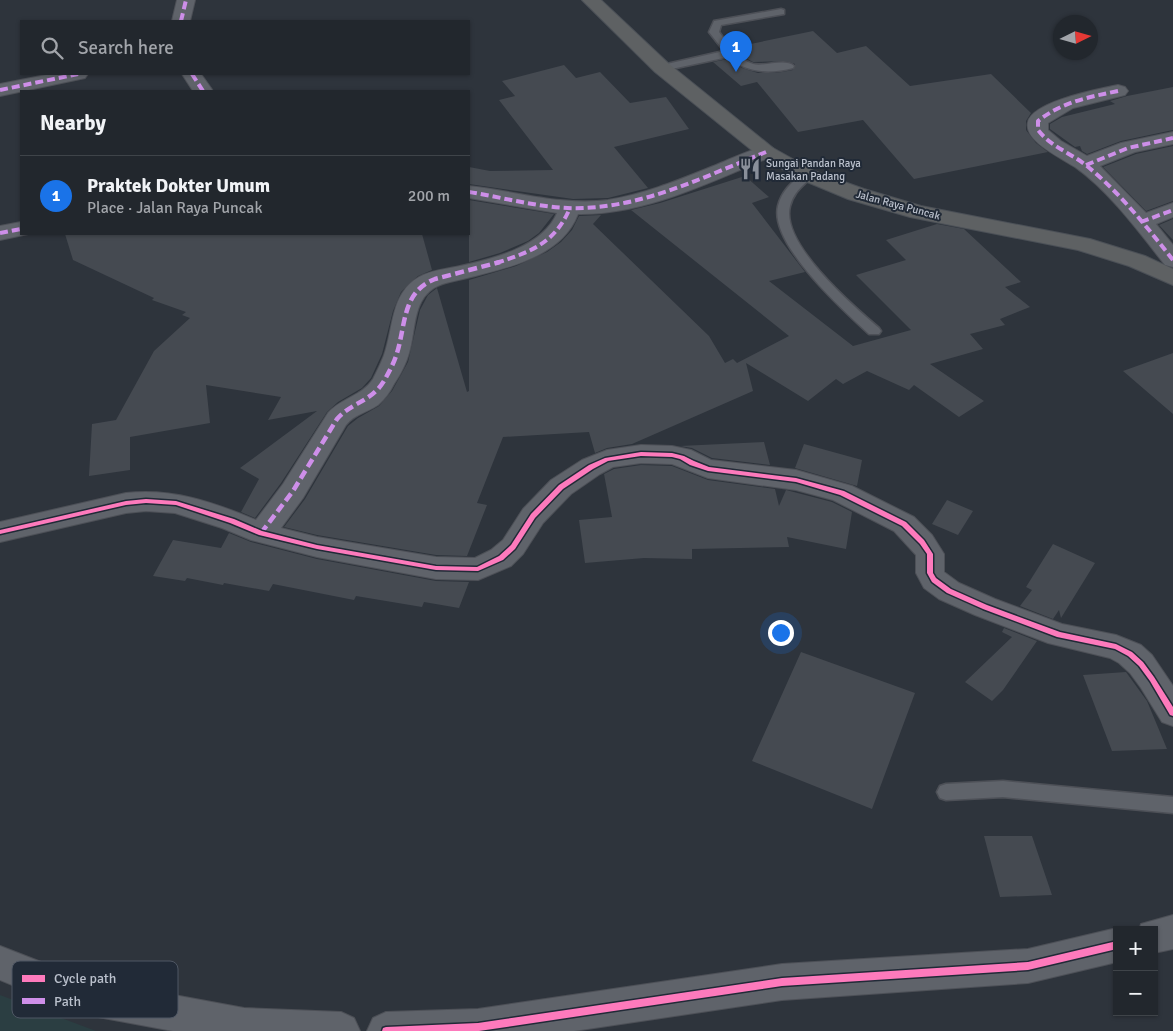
<!DOCTYPE html>
<html lang="en">
<head>
<meta charset="utf-8">
<style>
	body { margin:0; font-family:Signika,sans-serif; background:#2a2f35; color:#f1f3f6 }
	.controls { position:absolute; right:15px; bottom:15px; display:grid; overflow:hidden; border-radius:0px; box-shadow:0 1px 4px #0004 }
	.controls button { width:45px; height:45px; display:grid; place-items:center; padding:0; border:0; border-bottom:1px solid #3f4449; background:#22272d; color:#f1f3f6; font:25px sans-serif }
	.compass { position:absolute; left:1053px; top:15px; width:45px; height:45px; border-radius:50%; background:#22272d; box-shadow:0 1px 4px #0004; rotate:85deg }
	.you { position:absolute; left:780px; top:632px; width:18px; height:18px; margin:-12px; border:4px solid #fff; border-radius:50%; background:#1a73e8; box-shadow:0 0 0 8px #1a73e833 }
	.badge { display:grid; place-items:center; width:32px; height:32px; border-radius:50%; background:#1a73e8; color:#fff; font-size:16px; font-weight:700 }
	.pin { position:absolute; translate:-50% -41px; filter:drop-shadow(0 1px 2px #0008) }
	.pin::after { content:''; position:absolute; top:26px; width:18px; height:15px; background:inherit; clip-path:polygon(0 0,100% 0,50% 100%) }
	.list { margin:0; padding:0; list-style:none }
	h2 { display:flex; justify-content:space-between; align-items:center; height:65px; margin:0; padding:0 20px; font-size:21px }
	h2 small { font-size:16px; font-weight:400; color:#a2a5aa }
	.list li { display:grid; grid-template-columns:32px 1fr auto; gap:15px; align-items:center; box-sizing:border-box; height:80px; padding:0 20px; border-top:1px solid #3f4449 }
	.list b { display:block; font-size:19px; white-space:nowrap }
	.list p { margin:0; font-size:16px; white-space:nowrap; color:#a2a5aa }
	.list em { font-size:16px; font-style:normal; color:#a2a5aa }
	.icon { flex:none; width:28px; height:28px; fill:none; stroke:currentColor; stroke-width:2; stroke-linecap:round; stroke-linejoin:round }
	.map { position:relative; flex:none; width:1173px; height:1031px; overflow:hidden }
	.search { position:absolute; background:#22272d; box-shadow:0 1px 4px #0004; left:20px; top:20px; width:450px; height:55px; display:flex; align-items:center; gap:12px; box-sizing:border-box; padding:0 18px; border-radius:0px; color:#a2a5aa; font-size:19px }
	.panel { position:absolute; background:#22272d; box-shadow:0 1px 4px #0004; left:20px; top:90px; width:450px; height:145px; border-radius:0px }
	.map>svg:first-child { display:block }
	.green { fill:#2b3e42 }
	.building { fill:#454a51 }
	.lines { fill:none; stroke-linecap:round; stroke-linejoin:round }
	.lane-casing { stroke:#4d5057; stroke-width:3 }
	.street-casing { stroke:#4d5057; stroke-width:2 }
	.highway-casing { stroke:#4b5057; stroke-width:2 }
	.lane { fill:#5f636a; fill-rule:evenodd }
	.street { fill:#5f636a; fill-rule:evenodd }
	.highway { fill:#5e6163; fill-rule:evenodd }
	.quiet-far1 { stroke:#ce8fe9; stroke-width:4; stroke-dasharray:8 4; stroke-linecap:butt }
	.quiet { stroke:#ce8fe9; stroke-width:4.5; stroke-dasharray:9 4.5; stroke-linecap:butt }
	.cycleway-casing { stroke:#212a37; stroke-width:3 }
	.cycleway { fill:#fd7abc; fill-rule:evenodd }
	.labels { text-anchor:middle; dominant-baseline:central; stroke-width:4; stroke-linejoin:round; paint-order:stroke }
	.far-poi-label { font-size:11px; fill:#bac0cc; stroke:#212a37; text-anchor:start }
	.far-street-label { font-size:11px; fill:#bac0cc; stroke:#212a37 }
	.key { fill:#212a37; stroke:#4f5764; stroke-width:1 }
	.key-label { font-size:14px; fill:#bac0cc }
</style>
</head>
<body>
<div class="map">
<svg width="1173" height="1031" viewBox="0 0 1173 1031">
	<rect width="100%" height="100%" fill="#2e343c"/>
	<path class="green" d="M0,995L96,1031H0Z"/>
	<path class="building" d="M813,31L837,53L866,46L910,86L991,74L1031,113L1026,121V130L1036,143L1048,152L914,179L863,120L798,132L757,82L741,86L713,62L728,59L742,68L758,73H776L793,70L795,64L786,61L753,62L740,55L743,54L736,47Z
		M564,65L576,78L600,72L630,103L666,97L689,129L614,147L648,188L608,198L573,199L469,184V167L490,171L553,170L499,100L515,96L502,81Z
		M1173,87V130L1121,141L1087,154L1082,151L1080,146L1075,147L1050,129V124L1062,117L1115,104L1110,101L1127,96Z
		M1173,146V201L1146,211L1103,167L1136,154Z
		M745,176L769,197L752,203L805,272L769,281L853,346L911,330L856,275L906,260L886,240L937,224L964,229L1021,282L1005,287L1030,307L1000,319L1005,325L970,334L983,349L930,364L984,401L959,417L914,385L909,390L867,371L843,384L836,379L808,401L746,363L753,391L632,444L607,448L595,453L589,432L503,437L477,503L487,505L467,556L436,555L317,535L284,527L305,499L348,426L358,418L379,406L392,391L408,362L420,310L428,295L437,288L467,392L469,391V280L516,266L547,252L561,242L572,230L579,216L601,215L593,224L709,336L725,363L733,359L737,363L789,336L631,210L660,203Z
		M469,200L554,214L539,233L528,241L500,253L469,262Z
		M1173,219V240L1159,225Z
		M65,234H422L432,270L418,276L401,292L393,311L382,354L371,378L362,388L338,402L327,412L281,483L255,518L241,512L259,479L240,468L317,411L268,420L281,397L206,385L210,423L130,437V470L89,476L92,424L116,420L154,351L190,318L182,315L186,312L152,300L154,298L73,260Z
		M1173,353V414L1123,371Z
		M764,442L770,465L712,458L692,448L680,446Z
		M804,444L862,460L857,486L795,468Z
		M641,465L672,466L708,480L775,489L779,506L786,490L832,502L852,512L846,549L787,537L789,547L692,549V559L644,558L585,563L579,520L612,517L604,474L614,469Z
		M947,500L973,511L958,535L932,524Z
		M229,533L251,542L317,559L436,581L469,582L459,608L424,602L422,607L356,596L354,600L273,584L269,591L224,583L223,585L187,578L185,581L153,576L173,540L221,548Z
		M1053,544L1095,563L1061,618L1059,610L1053,619L1020,606L1032,590L1026,587Z
		M1004,628L1037,641L1003,690L992,701L965,682L1012,637L1002,632Z
		M801,652L915,693L872,809L752,761Z
		M1126,672L1147,701L1167,749L1112,751L1083,675Z
		M984,836H1032L1052,895L1000,897Z"/>
	<g class="lines">
		<g class="lane-casing">
			<path id="lane" d="M781,9L784,10V14L721,25L719,32C728,44 737,59 753,64C764,67 785,58 794,66L793,68C770,74 746,73 728,57L662,71L657,68L658,66L724,51L709,32L714,21Z
				M807,172L813,175C803,187 795,189 790,206C780,243 853,306 879,328L881,331L879,334H869C844,311 769,244 778,206C782,190 792,183 803,173Z
				M1003,781L1173,797V813L1003,797L946,800L940,798L937,792L940,786L946,784Z"/>
		</g>
		<g class="street-casing">
			<path id="street" d="M177,0H195L190,21H172Z
				M51,74H88L85,78L0,96V84Z
				M182,74H201L213,91H193Z
				M1118,85L1125,87L1128,91L1125,95L1073,108L1048,123V130L1061,141L1087,156L1121,143L1173,132V144L1135,152L1100,166L1146,213L1173,203V217L1156,224L1173,245V267L1165,265C1139,232 1109,191 1075,167C1062,158 1023,141 1028,122C1033,101 1100,89 1118,85Z
				M766,146L773,148L776,152L773,156C712,181 646,215 578,214C562,257 507,268 467,278C456,281 444,282 434,288C412,302 416,331 409,353C406,364 400,375 394,384C390,392 385,399 378,405C366,413 355,414 346,425L303,498L281,528L317,537L436,557L475,558L491,550L503,540L523,509L551,480L582,460L607,450L641,445L672,446L691,450L711,460L796,470L852,486L914,517L932,535L944,554V572L959,583L995,599L1062,624L1116,635L1141,645L1152,655L1173,686V726L1162,722L1141,688L1130,673L1119,663L1110,658L1048,643L975,615L939,599L924,588L916,573V555L894,531L833,500L796,490L708,478L672,464L641,463L613,467L600,474L571,494L543,523L523,554L511,566L478,580L436,579L317,557L251,540L222,528L175,513L146,511L126,513L0,542V522L126,493C173,488 213,502 256,520L283,484L328,413C341,398 362,396 373,379C377,371 381,363 384,355C394,327 390,294 419,277C431,270 447,269 460,266C492,259 543,247 557,213L469,198V186C515,191 561,206 608,200C646,194 681,179 716,165C733,158 749,150 766,146Z
				M21,222V234H28L0,240V226Z
				M1173,915V949L1154,953V930H1139L1141,924Z
				M1117,928L1121,930H1117V962L1028,983L782,1000L574,1031H367L373,1018L386,1012L478,1009L782,964L1028,949Z
				M0,946L82,978L244,1008L341,1012L354,1018L360,1031H173L82,1014L0,980Z"/>
		</g>
		<g class="highway-casing">
			<path id="highway" d="M582,0H601L669,64L773,148L814,171L864,189L921,206L1090,239L1145,256L1173,269V285L1129,266L1078,250L910,217L848,199L800,179L759,156L655,72Z"/>
		</g>
		<use href="#lane" class="lane"/>
		<use href="#street" class="street"/>
		<use href="#highway" class="highway"/>
		<path class="quiet-far1" d="M181,21L186,0
			M192,74L203,91
			M0,90L78,74
			M1118,91C1089,97 1062,102 1038,121V130C1051,147 1071,153 1087,166C1120,193 1147,227 1173,260
			M1086,165L1128,148L1173,138
			M469,192C507,198 546,210 585,208C649,205 708,175 766,152
			M1141,222L1173,210
			M0,233L21,229
			M496,263C531,252 555,243 570,208"/>
		<path class="quiet" d="M261,533L293,491L337,419C352,402 371,402 384,381C389,372 394,363 397,353C406,324 402,292 435,279L500,262"/>
		<g class="cycleway-casing">
			<path id="cycleway" d="M641,452L672,453L684,456L694,461L709,467L796,478L844,491L906,522L924,540L933,554V573L936,578L951,589L987,605L1060,632L1116,644L1132,652L1143,662L1154,677L1173,707V716L1170,715L1150,681L1139,666L1128,656L1115,649L1057,637L983,609L947,593L932,582L927,573V554L920,544L902,526L840,495L796,482L708,471L690,465L680,459L672,457L641,456L608,461L593,469L563,489L535,518L515,549L503,560L478,571L436,570L317,549L259,535L230,523L176,505L146,503L126,505L0,534V530L126,501L146,499L176,501L234,519L262,531L317,545L436,566L477,567L499,556L511,545L531,514L559,485L589,465L605,458Z
				M1117,941V949L1028,970L782,986L479,1031H382L383,1028L386,1027L478,1023L782,978L1028,962Z"/>
		</g>
		<use href="#cycleway" class="cycleway"/>
	</g>
	<defs>
		<g id="restaurant-bare" transform="scale(1.725)"><path d="M-5-6h1v4h1v-4h1v4h1v-4h1v5L-1.5 .5V6h-2V.5L-5-1ZM5-6V6H3V1.5H1.5Q1.5-4 5-6Z" fill="#898f9a" stroke="#212a37" stroke-width="2.5" paint-order="stroke"/></g>
	</defs>
	<g fill-rule="evenodd">
		<use href="#restaurant-bare" x="750" y="169"/>
	</g>
	<g class="labels">
		<g class="far-poi-label">
			<text x="766" y="163">Sungai Pandan Raya<tspan x="766" dy="13">Masakan Padang</tspan></text>
		</g>
		<g class="far-street-label">
			<text transform="translate(898 205) rotate(15)">Jalan Raya Puncak</text>
		</g>
	</g>
	<rect x="12" y="961" width="166" height="57" rx="8" class="key"/>
	<rect x="22" y="975" width="23" height="7" fill="#fd7abc"/>
	<rect x="22" y="998" width="23" height="6" fill="#ce8fe9"/>
	<g class="key-label">
		<text x="54" y="983">Cycle path</text>
		<text x="54" y="1006">Path</text>
	</g>
</svg>
<div class="controls">
<button>+</button>
<button>−</button>
</div>
<svg class="compass" viewBox="-18 -18 36 36"><path d="M0-13l5 13h-10z" fill="#e53935"/><path d="M0 13l5-13h-10z" fill="#a2a5aa"/></svg>
<div class="you"></div>
<div class="pin badge" style="left:736px;top:72px">1</div>
<div class="search"><svg class="icon" aria-label="search" viewBox="0 0 24 24"><circle cx="10" cy="10" r="6"/><path d="M15 15l6 6"/></svg>Search here</div>
<section class="panel">
<h2>Nearby<small></small></h2>
<ul class="list">
<li><span class="badge">1</span><div><b>Praktek Dokter Umum</b><p>Place · Jalan Raya Puncak</p></div><em>200 m</em></li>
</ul>
</section>
</div>
</body>
</html>
